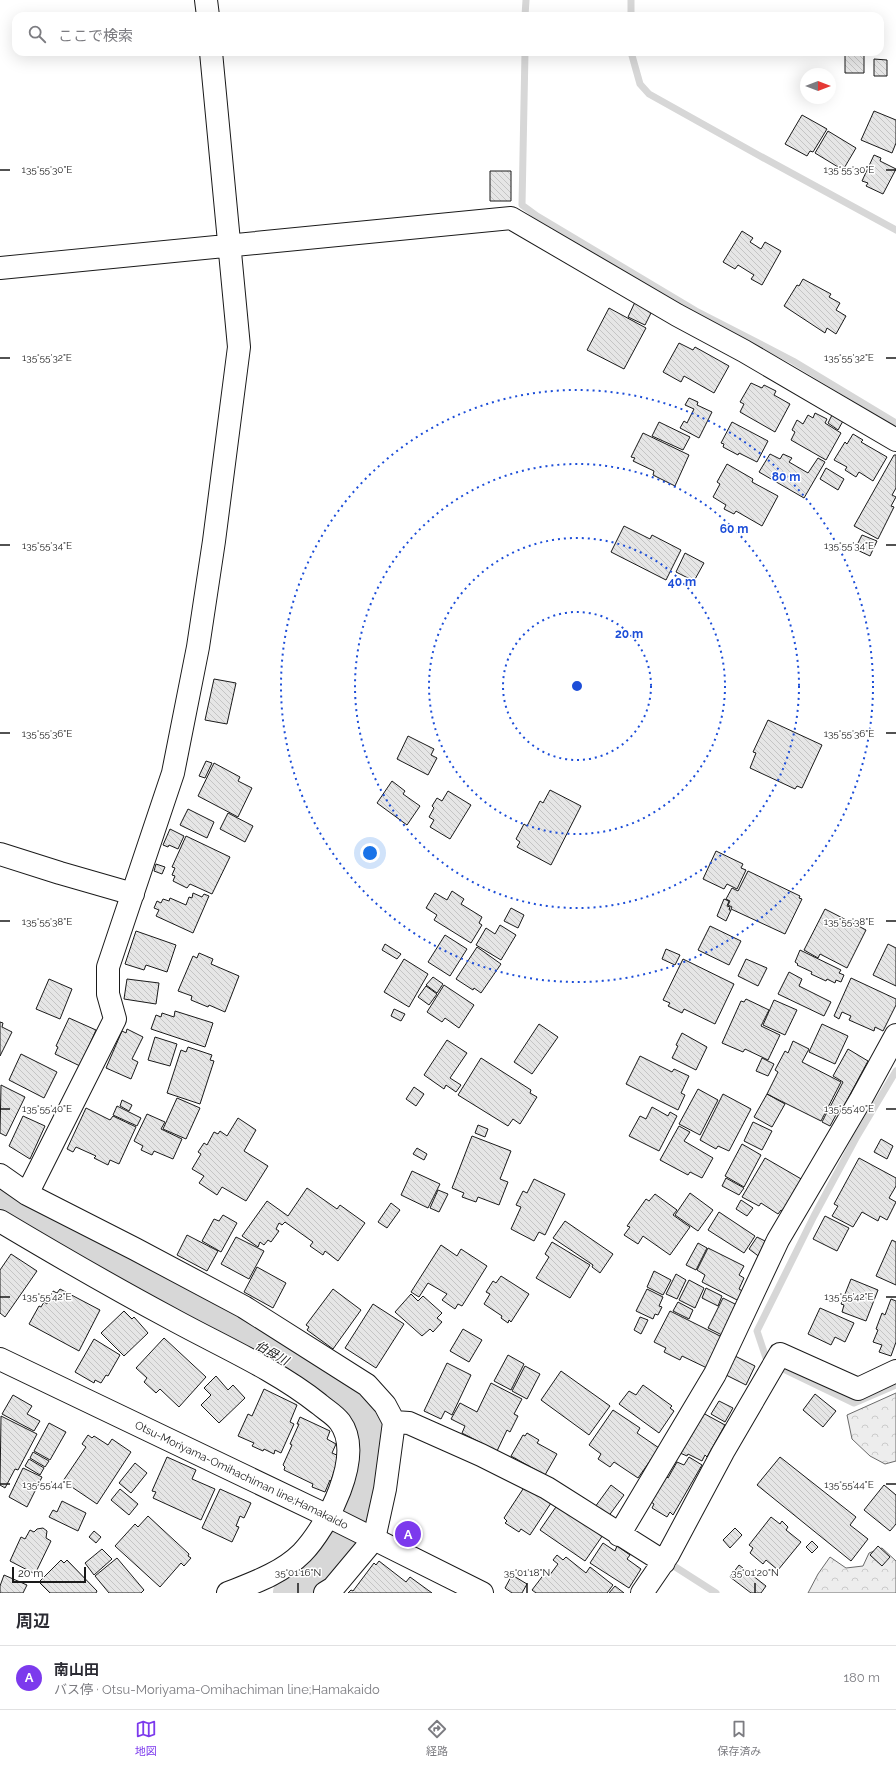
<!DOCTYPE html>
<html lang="ja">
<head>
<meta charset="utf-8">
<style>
	body { margin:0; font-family:Raleway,"Noto Sans JP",sans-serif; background:#f7f7f7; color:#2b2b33 }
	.compass { position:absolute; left:800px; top:68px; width:36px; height:36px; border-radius:50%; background:#fff; box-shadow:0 4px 16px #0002; rotate:90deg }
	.scale { position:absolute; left:12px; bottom:10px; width:74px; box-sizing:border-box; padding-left:4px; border:2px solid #1a1a1a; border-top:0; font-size:11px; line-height:14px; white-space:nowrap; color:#1a1a1a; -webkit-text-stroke:3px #fff; paint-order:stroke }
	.you { position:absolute; left:370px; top:853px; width:14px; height:14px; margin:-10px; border:3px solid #fff; border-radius:50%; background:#1a73e8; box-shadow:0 0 0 6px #1a73e833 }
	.badge { display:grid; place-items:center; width:26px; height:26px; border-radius:50%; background:#7c3aed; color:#fff; font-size:13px; font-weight:700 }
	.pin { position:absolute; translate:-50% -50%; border:2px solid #fff; box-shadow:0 1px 4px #0006 }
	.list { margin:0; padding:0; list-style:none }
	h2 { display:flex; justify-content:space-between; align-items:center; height:52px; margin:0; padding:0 16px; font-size:17px }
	h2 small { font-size:13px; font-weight:400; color:#7c7c81 }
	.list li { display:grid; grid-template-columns:26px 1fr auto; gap:12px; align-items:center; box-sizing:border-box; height:64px; padding:0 16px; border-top:1px solid #e1e1e2 }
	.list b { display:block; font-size:15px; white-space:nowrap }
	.list p { margin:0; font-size:13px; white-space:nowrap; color:#7c7c81 }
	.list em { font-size:13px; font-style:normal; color:#7c7c81 }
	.icon { flex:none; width:22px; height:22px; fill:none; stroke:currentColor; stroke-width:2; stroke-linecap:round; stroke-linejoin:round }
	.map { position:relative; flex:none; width:896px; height:1593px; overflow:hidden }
	.search { position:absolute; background:#fff; box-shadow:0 4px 16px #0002; left:12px; right:12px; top:12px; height:44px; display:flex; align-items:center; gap:10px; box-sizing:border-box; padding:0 14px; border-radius:12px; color:#7c7c81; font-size:15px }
	.sheet { height:116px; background:#fff }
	nav { display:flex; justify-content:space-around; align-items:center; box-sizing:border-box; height:56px; border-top:1px solid #e1e1e2; background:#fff; font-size:11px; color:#7c7c81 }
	nav a { display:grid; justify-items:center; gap:2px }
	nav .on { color:#7c3aed }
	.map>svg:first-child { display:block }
	.forest { fill:url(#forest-crowns); stroke:#6a6a6a }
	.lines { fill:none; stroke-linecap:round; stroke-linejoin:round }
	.stream { stroke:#d7d7d7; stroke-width:7 }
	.river { stroke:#d7d7d7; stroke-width:44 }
	.building { fill:url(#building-back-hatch); stroke:#1a1a1a }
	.street-casing { stroke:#1a1a1a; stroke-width:24 }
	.primary-casing { stroke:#1a1a1a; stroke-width:24 }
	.street { stroke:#fff; stroke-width:22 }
	.primary { stroke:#fff; stroke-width:22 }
	.ticks { fill:none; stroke:#1a1a1a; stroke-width:1.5 }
	.ring { fill:none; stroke:#1d4ed8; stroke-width:2; stroke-dasharray:2 4 }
	.labels { text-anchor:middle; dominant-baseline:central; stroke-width:3; stroke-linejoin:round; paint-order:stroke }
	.street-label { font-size:11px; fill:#1a1a1a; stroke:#fff }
	.water-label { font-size:12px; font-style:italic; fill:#1a1a1a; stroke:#fff }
	.ticks-label { font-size:10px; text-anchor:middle; fill:#1a1a1a; stroke:#fff; stroke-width:3; stroke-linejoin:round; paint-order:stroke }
	.centre { fill:#1d4ed8; stroke:#fff; stroke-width:2 }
	.ring-label { font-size:12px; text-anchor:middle; font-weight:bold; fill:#1d4ed8; stroke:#fff; stroke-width:3; stroke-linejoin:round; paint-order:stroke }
</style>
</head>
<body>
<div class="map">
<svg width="896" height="1593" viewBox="0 0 896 1593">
	<defs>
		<pattern id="forest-crowns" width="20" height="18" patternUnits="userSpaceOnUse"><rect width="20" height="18" fill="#ededed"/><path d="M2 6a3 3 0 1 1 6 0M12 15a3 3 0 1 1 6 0" fill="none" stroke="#cbcbcb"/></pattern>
		<pattern id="building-back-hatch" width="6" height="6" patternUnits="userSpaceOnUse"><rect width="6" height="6" fill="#e6e6e6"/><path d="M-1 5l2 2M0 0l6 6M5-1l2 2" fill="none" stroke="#c5c5c5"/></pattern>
	</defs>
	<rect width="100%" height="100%" fill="#fff"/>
	<path class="forest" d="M896,1393V1461L885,1464L870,1456L852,1439L847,1415Z
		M882,1548L896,1561V1593H808L818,1574L830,1557L846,1568L863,1566L869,1553Z"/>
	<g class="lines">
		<path class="stream" d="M525,16L526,0
			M631,16V0
			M525,52L522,205L537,216L696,311L793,361L896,423
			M631,52L640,84L649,94L760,156L896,230
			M896,1071L856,1138L814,1216L757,1331L767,1361L854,1403L896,1385
			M666,1561L716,1593"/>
		<path class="river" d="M0,1191L26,1210L172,1297L320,1379L352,1401L366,1417L371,1435L373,1452L361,1505L339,1551L322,1573L295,1593"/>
	</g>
	<path class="building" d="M845,55H864V73H845Z
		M874,59L887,60V76H874Z
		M874,111L896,120V143L892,153L861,140Z
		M802,115L827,129L813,152L810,151L807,156L785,144Z
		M828,131L856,148L843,170L815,153Z
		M874,155L881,158L880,161L896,169L883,194L866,186L868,183L862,181Z
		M490,171H511V201H490Z
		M742,231L753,238L750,242L761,249L765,242L781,251L762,285L751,279L754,275L738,265L735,269L723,262Z
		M803,279L831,294L829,297L840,303L836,310L846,316L836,334L827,328L825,333L784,306L797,285L799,286Z
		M635,302L652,311L645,325L628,317Z
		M609,308L646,328L624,369L587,350Z
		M679,343L693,350L695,347L729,366L714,393L684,376L681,382L663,372Z
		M751,383L762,388L764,385L776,391L774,395L790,404L775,432L740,412L744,404L740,402Z
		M689,398L698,402L697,405L712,412L699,438L680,428L684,421L687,423L694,409L685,405Z
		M815,413L827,419L825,423L841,433L826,460L791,440L795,432L792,430L797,420L803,424L808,415L813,418Z
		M832,415L843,421L838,430L828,423Z
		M659,422L690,437L683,450L652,436Z
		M732,422L768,441L757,462L739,453L738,455L723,447L724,444L721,443Z
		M643,433L689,455L675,486L653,475L654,471L633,461L635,458L631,457Z
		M853,434L863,440L861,442L887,457L873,481L859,472L856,477L845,470L847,467L834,460L845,442L847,444Z
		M770,454L780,459L783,454L792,458L789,462L808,473L818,458L825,462L804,498L759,472Z
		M894,455H896V488L892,495L896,497L891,506L894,507L878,539L854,526Z
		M727,464L753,479L752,482L778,496L762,526L736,511L734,514L724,509L726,505L713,497L720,484L717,482Z
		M826,468L844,479L838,490L820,479Z
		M624,526L650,539L652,535L681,550L666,580L611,552Z
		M862,535L877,541L870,556L855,549Z
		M685,553L704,563L694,581L676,572Z
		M214,679L236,683L227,724L205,720Z
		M768,720L822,745L802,788L797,786L795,789L750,768L756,753L753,752Z
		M408,736L434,749L431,755L437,758L428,775L397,759Z
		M206,761L212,763L205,778L199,776Z
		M214,763L240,777L238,781L252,788L238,817L198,796Z
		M392,781L405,791L403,794L420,806L407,825L377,803Z
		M550,790L581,806L551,865L517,847L520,842L516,839L524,824L527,826L540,801L543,803Z
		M448,791L471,805L450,839L430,827L434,820L429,817L434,808L432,806L437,798L442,801Z
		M188,809L214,822L207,838L180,825Z
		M228,813L253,826L245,842L220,829Z
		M170,829L184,836L178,849L169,845L168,847L163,845Z
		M186,836L230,857L212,894L190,884L187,888L173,881L175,876L172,875L175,868L172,867Z
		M716,851L743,864L741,868L746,870L737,889L727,884L724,889L703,879Z
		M156,864L165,867L162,874L154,871Z
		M748,871L800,896L799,898L802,899L785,934L731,909L732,907L728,905L730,901L726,899L732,888L738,891Z
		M452,891L464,899L461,904L482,917L479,923L482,925L471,943L434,920L437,915L426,908L435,893L447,900Z
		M193,893L202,897L204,894L209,896L193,933L156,916L159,910L154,908L157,901L161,903L163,899L169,901L170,898L186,905L189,897L192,898Z
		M724,899L729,901L727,906L730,907L729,910H731L726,921L717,916Z
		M511,908L524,915L518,928L504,921Z
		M825,909L866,930L847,968L820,954L818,958L804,950Z
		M500,925L516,935L501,960L476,945L486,928L495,934Z
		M710,926L741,941L729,965L698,950Z
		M136,931L176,945L167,972L146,965L144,970L125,964Z
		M445,935L467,949L450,976L428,962Z
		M385,944L401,954L397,959L382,950Z
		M888,944L896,948V986L873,975Z
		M477,947L501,964L481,993L474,988L473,990L456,979Z
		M666,949L680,955L675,965L662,959Z
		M800,950L841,970L839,973L844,975L841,982L836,980L835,983L827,979L826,981L811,974L812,972L797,965L798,964L795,962Z
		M199,953L213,959L211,964L239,976L225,1012L209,1005L208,1007L191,1000L192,996L178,991L193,956L197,958Z
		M404,959L428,974L409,1007L384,992Z
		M683,959L734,984L715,1024L684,1009L682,1013L668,1006L670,1003L663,1000Z
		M746,959L767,968L758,986L738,976Z
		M789,972L802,979L799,986L831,1002L824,1016L778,994Z
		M433,977L443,984L437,993L426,985Z
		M851,978L896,999V1005L883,1031L875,1027L874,1031L849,1020L851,1016L842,1012L839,1019L834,1016Z
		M49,979L72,989L60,1019L36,1009Z
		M127,979L159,983L156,1004L124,999Z
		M444,985L474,1005L459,1028L445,1018L442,1022L427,1012Z
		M426,986L437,994L429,1005L418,997Z
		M746,999L769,1010L761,1026L780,1035L768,1060L745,1049L743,1052L722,1043L741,1001L744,1002Z
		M774,1000L797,1010L785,1035L763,1025Z
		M394,1009L405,1014L401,1021L391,1016Z
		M175,1011L213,1023L205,1047L151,1029L156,1015L161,1017L162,1013L174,1017Z
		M69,1018L96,1030L80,1066L55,1054L58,1047L56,1046Z
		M0,1022L3,1023L2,1027L12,1032L0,1056Z
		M539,1024L558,1037L532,1074L514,1062Z
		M822,1024L848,1036L835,1064L809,1052Z
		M127,1029L143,1037L132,1059L138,1062L131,1079L106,1068L122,1031L126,1033Z
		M682,1033L707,1047L696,1070L672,1058L678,1046L676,1045Z
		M155,1037L177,1044L170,1066L148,1060Z
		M447,1040L467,1053L450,1078L461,1085L456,1092L446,1085L444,1089L424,1075Z
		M793,1041L809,1049L802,1062L841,1082L821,1121L767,1094L778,1072L775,1070L785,1051L788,1053Z
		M188,1047L212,1055L210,1060L214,1061L200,1104L167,1093L181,1050L186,1052Z
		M848,1049L868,1061L839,1115L829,1109L843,1082L833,1076Z
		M21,1054L57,1072L44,1098L9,1080Z
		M640,1056L672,1072L674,1069L689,1076L681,1093L685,1095L678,1110L626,1084Z
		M481,1058L531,1090L530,1093L537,1097L520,1124L513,1119L508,1126L458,1095Z
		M762,1058L774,1064L768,1076L756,1071Z
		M1,1085L25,1097L6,1136L0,1133Z
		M414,1087L424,1094L416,1106L406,1099Z
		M698,1089L718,1100L700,1135L679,1124Z
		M723,1094L751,1109L729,1151L718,1146L716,1149L700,1140Z
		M767,1094L785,1104L772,1127L754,1117Z
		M177,1098L200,1108L186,1139L163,1129Z
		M122,1100L132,1105L129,1111L120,1106Z
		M117,1106L141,1118L137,1126L113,1115Z
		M652,1107L668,1116L670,1112L677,1116L659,1151L629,1136L640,1116L646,1119Z
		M86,1108L110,1120L113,1116L136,1127L119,1164L110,1160L108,1165L94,1158L96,1156L76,1147L73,1152L67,1149Z
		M828,1110L836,1115L830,1126L822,1122Z
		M147,1114L165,1122L161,1129L182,1139L173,1159L154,1151L152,1155L141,1150L143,1146L134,1141Z
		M23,1116L45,1126L30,1159L9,1146Z
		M238,1118L256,1130L244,1151L268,1166L246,1201L222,1187L217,1195L199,1183L204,1176L192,1169L201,1154L198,1152L204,1143L207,1145L214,1132L218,1134L220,1131L227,1136Z
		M753,1122L772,1131L762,1150L744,1141Z
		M478,1125L488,1129L485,1137L475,1133Z
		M679,1126L690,1132L684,1141L713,1158L702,1178L690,1172L688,1175L660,1160Z
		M472,1136L511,1151L500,1179L508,1182L499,1205L478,1197L476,1202L462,1197L464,1193L452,1188Z
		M881,1139L893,1146L887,1159L874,1152Z
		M742,1144L761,1155L744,1187L725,1176Z
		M417,1148L427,1154L424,1160L413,1154Z
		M765,1158L803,1180L784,1212L781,1210L778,1214L761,1203L759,1206L742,1197Z
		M859,1158L896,1178V1186L889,1198L896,1202L887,1220L880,1216L878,1221L862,1212L853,1227L832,1216L838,1206L834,1204Z
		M412,1171L440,1184L428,1208L401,1195Z
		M726,1178L744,1188L739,1195L722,1186Z
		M534,1179L565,1194L545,1235L539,1232L534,1241L511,1229L521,1207L516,1205L523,1191L527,1193Z
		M307,1188L337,1209L340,1205L365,1223L338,1261L325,1251L323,1255L310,1246L313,1242L285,1222L282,1225L279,1223L276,1229L279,1231L271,1242L268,1240L264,1245L260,1242L258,1247L242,1236L267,1201L288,1216Z
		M438,1190L448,1194L439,1212L430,1208Z
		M690,1193L713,1210L698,1231L675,1215Z
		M655,1194L677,1210L673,1215L690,1227L670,1255L643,1236L638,1244L624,1235L630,1227L627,1226L646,1199L649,1201Z
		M741,1200L753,1208L747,1216L736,1209Z
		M391,1203L400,1210L387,1228L378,1222Z
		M719,1212L755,1236L744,1253L708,1230Z
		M223,1215L237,1223L221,1252L202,1241L214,1219L219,1221Z
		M825,1216L849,1228L837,1251L813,1239Z
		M565,1221L613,1254L600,1273L592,1267L593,1265L553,1238Z
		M187,1235L218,1251L207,1271L177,1255Z
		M236,1237L264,1251L249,1279L221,1264Z
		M757,1237L765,1241L761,1258L749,1249Z
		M892,1240L896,1242V1285L876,1276Z
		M552,1242L590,1265L570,1298L536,1278L549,1257L545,1254Z
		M698,1243L707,1248L696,1270L686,1265Z
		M441,1245L457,1256L461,1249L487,1266L462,1306L458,1304L455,1309L442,1300L447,1294L428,1283L419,1297L411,1292Z
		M708,1248L744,1266L739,1275L744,1278L739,1289L744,1292L739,1301L702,1282L705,1275L697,1270Z
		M11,1254L37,1271L5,1317L0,1313V1270Z
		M257,1267L286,1283L273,1308L244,1292Z
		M654,1271L671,1280L663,1295L647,1287Z
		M676,1274L686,1280L677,1299L666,1294Z
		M501,1276L529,1294L511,1322L509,1320L508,1323L501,1318L502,1316L484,1304L490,1294L486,1292L493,1281L496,1283Z
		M851,1279L878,1290L866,1321L842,1312L844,1305L841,1304Z
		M689,1280L704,1288L695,1308L679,1300Z
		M706,1288L722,1296L718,1306L702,1298Z
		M60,1289L100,1310L79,1351L29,1324L39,1306L41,1307L44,1302L47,1304L53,1291L57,1293Z
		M333,1289L361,1310L333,1349L307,1330L309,1327L306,1325Z
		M647,1289L663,1297L659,1306L662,1307L658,1315L655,1314L653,1319L636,1311Z
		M411,1294L418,1301L423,1296L442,1313L437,1318L442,1322L433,1332L430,1329L422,1336L395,1312Z
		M723,1298L739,1306L724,1336L708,1328Z
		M891,1299L896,1301V1342L891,1356L879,1352L882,1345L873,1342L878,1330L876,1329L882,1313L885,1315Z
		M678,1302L693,1310L689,1319L673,1311Z
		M373,1304L404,1324L376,1368L345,1348Z
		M820,1308L854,1323L845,1342L835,1337L831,1345L808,1334Z
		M124,1311L132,1319L134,1317L148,1333L124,1356L101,1333Z
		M670,1311L722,1337L707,1368L682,1356L680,1360L664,1352L666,1348L654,1342Z
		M640,1317L648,1320L641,1334L634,1330Z
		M463,1329L482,1340L469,1362L450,1351Z
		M164,1338L206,1377L179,1407L160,1389L156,1393L144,1382L147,1378L136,1368Z
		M94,1339L120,1355L108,1376L106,1375L101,1383L95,1380L94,1383L75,1372Z
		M508,1355L524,1364L511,1390L494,1381Z
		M735,1356L755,1366L746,1385L726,1375Z
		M447,1363L471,1375L452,1415L445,1411L441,1419L424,1411Z
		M525,1366L540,1374L527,1399L512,1391Z
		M561,1371L610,1406L589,1435L541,1400Z
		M216,1376L228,1390L233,1385L245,1398L219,1423L201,1405L211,1395L204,1388Z
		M491,1383L522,1399L514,1414L518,1416L510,1432L507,1430L497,1451L462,1433L465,1426L451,1419L460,1403L477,1412Z
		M643,1385L672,1406L670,1408L674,1411L659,1433L619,1404L629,1391L636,1395Z
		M264,1389L297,1405L290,1422L294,1424L281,1453L275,1450L274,1454L264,1449L263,1451L252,1446L254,1443L238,1436L248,1414L252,1416Z
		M815,1394L836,1411L823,1427L803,1410Z
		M13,1395L32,1406L27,1414L40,1421L34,1431L2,1414Z
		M719,1401L733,1408L725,1422L711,1414Z
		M613,1410L640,1428L637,1433L659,1448L638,1478L614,1462L610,1467L598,1459L601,1454L589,1445Z
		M703,1413L725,1425L707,1457L705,1455L702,1461L688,1454L687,1456L680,1453Z
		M1,1416L37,1434L18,1470L15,1469L5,1488L0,1485Z
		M300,1417L330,1431L327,1439L336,1444L332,1453L339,1456L331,1481L330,1480L325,1492L312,1487L313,1484L284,1470L285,1467L283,1465L292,1445L290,1444L299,1424H297Z
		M49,1423L66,1432L50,1460L34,1451Z
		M527,1433L539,1440L537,1443L557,1454L545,1475L511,1456L523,1435L525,1436Z
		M88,1435L92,1438L94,1436L108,1445L112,1439L131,1452L97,1504L63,1481L86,1447L82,1444Z
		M33,1452L49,1461L45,1467L30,1458Z
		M167,1457L196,1470L192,1479L215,1489L201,1520L153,1498L156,1492L152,1491Z
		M689,1457L702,1465L673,1515L670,1512L667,1517L652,1508L654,1504L651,1502L666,1476L668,1478L677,1462L684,1465Z
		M780,1457L856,1517L850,1525L868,1539L851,1561L757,1485Z
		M29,1459L44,1468L40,1475L25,1466Z
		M135,1463L147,1473L131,1493L119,1483Z
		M23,1468L42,1477L27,1507L9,1497Z
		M611,1485L624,1495L608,1517L595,1507Z
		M884,1485L896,1495V1524L890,1531L864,1510Z
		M525,1486L551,1503L530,1535L521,1529L519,1532L505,1523L507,1521L504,1518Z
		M120,1489L138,1504L129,1515L111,1500Z
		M220,1489L251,1503L244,1518L240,1516L236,1526L239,1527L232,1542L202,1528Z
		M62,1501L86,1513L78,1531L49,1517L53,1510L57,1512Z
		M558,1504L603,1535L585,1561L540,1530Z
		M148,1516L189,1554L188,1556L191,1558L184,1566L181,1563L160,1587L115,1546L135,1524L138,1527Z
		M771,1517L780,1524L782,1521L788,1527L786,1530L801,1542L778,1570L766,1560L763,1564L750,1553L753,1548L749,1545Z
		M43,1528L47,1531L46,1538L51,1541L35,1574L10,1561L21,1537L25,1539L30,1530L34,1532L37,1529Z
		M735,1528L742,1535L730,1548L723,1540Z
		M94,1531L101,1537L96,1543L89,1537Z
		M812,1541L818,1547L812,1553L806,1547Z
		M603,1543L615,1551L617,1546L630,1555L627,1559L641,1569L629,1588L590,1563Z
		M878,1546L890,1557L882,1566L870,1555Z
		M102,1549L112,1559L94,1575L85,1563Z
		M557,1555L563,1560L566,1557L586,1573L590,1567L613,1585L607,1593H536L532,1590L545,1573L549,1576L558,1564L553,1560Z
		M117,1558L144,1590L141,1593H109L95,1576Z
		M61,1560L64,1563L67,1560L97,1591L96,1593H50L39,1582Z
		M379,1561L406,1582L410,1577L432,1593H348L351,1590L353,1591L374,1563L376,1565Z
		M739,1565L766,1586L761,1593H751L730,1577Z
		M4,1575L27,1585L23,1593H0V1586Z
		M512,1575L527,1584L522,1593H512L505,1588Z
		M615,1586L624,1593H609Z"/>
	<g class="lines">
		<g class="street-casing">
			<path id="street" d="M206,0L208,16
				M0,268L511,218L677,315L744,351L896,440
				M0,854L60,873L133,894
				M0,1175L27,1194L135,1249L244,1307L367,1385L385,1405L394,1422L385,1489L374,1539L333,1588L325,1593
				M27,1194L115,1019L108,994V967L173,773L198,647L214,541L239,347L211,52
				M0,1221C57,1255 114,1288 172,1319C221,1346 275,1369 319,1404C326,1410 335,1415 340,1422C365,1456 327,1527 302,1553C282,1573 253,1583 228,1593
				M394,1422L409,1423L481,1455L547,1488L664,1562
				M619,1535L715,1374L778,1240L861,1099L896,1035
				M642,1593L668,1555L723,1452L780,1354L858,1389L896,1371"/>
		</g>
		<g class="primary-casing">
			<g id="primary">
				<path id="s1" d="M0,1359L328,1516L482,1593"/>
			</g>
		</g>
		<use href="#street" class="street"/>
		<use href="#primary" class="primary"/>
	</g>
	<path class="ticks" d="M0,170H10M886,170H896M0,358H10M886,358H896M0,545H10M886,545H896M0,733H10M886,733H896M0,921H10M886,921H896M0,1109H10M886,1109H896M0,1297H10M886,1297H896M0,1484H10M886,1484H896M298,1583V1593M527,1583V1593M755,1583V1593"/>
	<g class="ring">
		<circle cx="577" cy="686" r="74"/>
		<circle cx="577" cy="686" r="148"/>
		<circle cx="577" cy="686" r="222"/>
		<circle cx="577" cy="686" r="296"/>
	</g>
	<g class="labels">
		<g class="street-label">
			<text stroke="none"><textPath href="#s1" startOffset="268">Otsu-Moriyama-Omihachiman line;Hamakaido</textPath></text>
		</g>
		<g class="water-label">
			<text transform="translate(272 1353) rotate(29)">伯母川</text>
		</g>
	</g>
	<g class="ticks-label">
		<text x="849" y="173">135°55'30"E</text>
		<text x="47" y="173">135°55'30"E</text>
		<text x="849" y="361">135°55'32"E</text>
		<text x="47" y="361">135°55'32"E</text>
		<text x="47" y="549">135°55'34"E</text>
		<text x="849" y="549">135°55'34"E</text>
		<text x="47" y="737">135°55'36"E</text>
		<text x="849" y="737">135°55'36"E</text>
		<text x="47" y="925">135°55'38"E</text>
		<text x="849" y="925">135°55'38"E</text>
		<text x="47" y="1112">135°55'40"E</text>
		<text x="849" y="1112">135°55'40"E</text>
		<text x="849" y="1300">135°55'42"E</text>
		<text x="47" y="1300">135°55'42"E</text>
		<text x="47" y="1488">135°55'44"E</text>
		<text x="849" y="1488">135°55'44"E</text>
		<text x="298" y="1576">35°01'16"N</text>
		<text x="527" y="1576">35°01'18"N</text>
		<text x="755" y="1576">35°01'20"N</text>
	</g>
	<circle cx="577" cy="686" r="6" class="centre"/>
	<g class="ring-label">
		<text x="786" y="481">80 m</text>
		<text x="734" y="533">60 m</text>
		<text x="682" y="586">40 m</text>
		<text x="629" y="638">20 m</text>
	</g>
</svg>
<svg class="compass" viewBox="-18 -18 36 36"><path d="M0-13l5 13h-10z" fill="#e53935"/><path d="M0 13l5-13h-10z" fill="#7c7c81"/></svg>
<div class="scale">20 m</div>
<div class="you"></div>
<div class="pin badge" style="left:408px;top:1534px">A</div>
<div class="search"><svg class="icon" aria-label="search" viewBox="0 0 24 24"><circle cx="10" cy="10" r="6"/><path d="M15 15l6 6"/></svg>ここで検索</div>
</div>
<section class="sheet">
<h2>周辺<small></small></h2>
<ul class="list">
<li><span class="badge">A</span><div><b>南山田</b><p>バス停 · Otsu-Moriyama-Omihachiman line;Hamakaido</p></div><em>180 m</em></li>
</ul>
</section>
<nav>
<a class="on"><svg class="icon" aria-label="map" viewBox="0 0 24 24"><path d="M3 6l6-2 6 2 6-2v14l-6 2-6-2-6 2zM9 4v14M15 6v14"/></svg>地図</a>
<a><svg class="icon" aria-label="directions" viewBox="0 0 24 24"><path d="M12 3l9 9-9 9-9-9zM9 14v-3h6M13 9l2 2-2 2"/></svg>経路</a>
<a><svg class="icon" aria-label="saved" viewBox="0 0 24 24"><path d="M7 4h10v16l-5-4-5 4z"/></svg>保存済み</a>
</nav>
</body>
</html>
